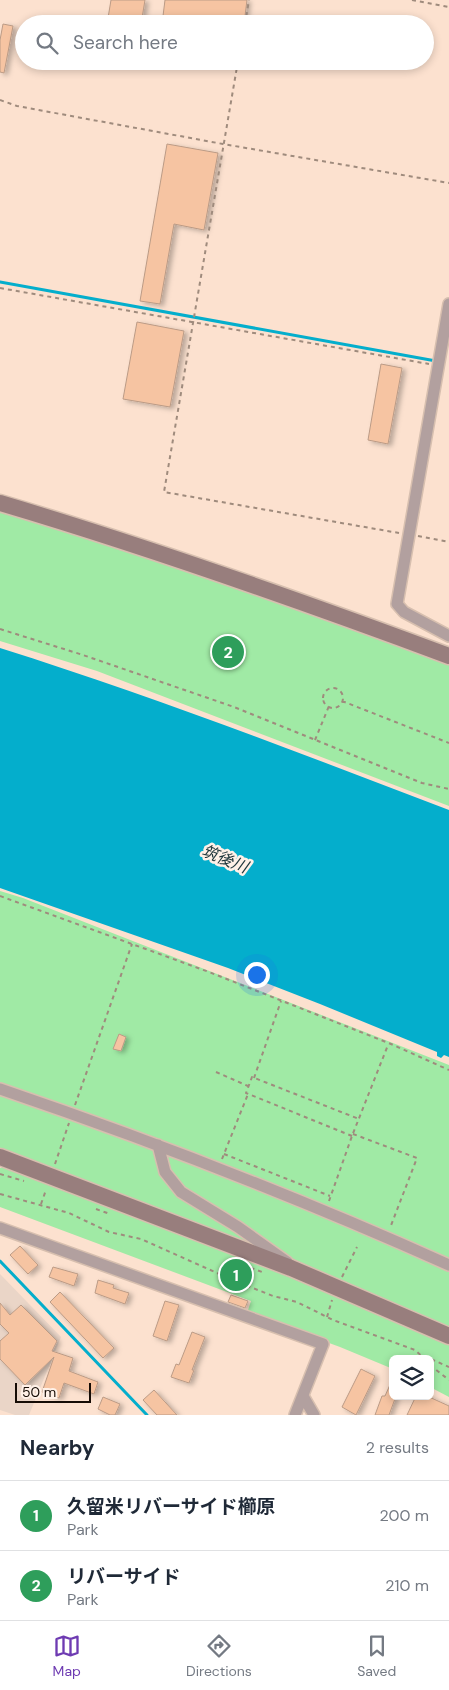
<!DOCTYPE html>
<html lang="en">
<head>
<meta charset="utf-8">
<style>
	body { margin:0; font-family:"DM Sans","Noto Sans JP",sans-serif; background:#f6f6f7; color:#1f2937 }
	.controls { position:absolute; right:15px; bottom:15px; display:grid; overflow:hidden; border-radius:8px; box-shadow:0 2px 8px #0003 }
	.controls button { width:45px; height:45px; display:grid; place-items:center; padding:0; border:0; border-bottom:1px solid #e0e1e3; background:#fff; color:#1f2937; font:25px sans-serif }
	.scale { position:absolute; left:15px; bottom:12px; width:76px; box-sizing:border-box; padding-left:5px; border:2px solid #160c05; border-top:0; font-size:14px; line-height:18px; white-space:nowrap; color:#160c05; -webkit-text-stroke:4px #fff1e8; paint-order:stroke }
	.you { position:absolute; left:256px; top:974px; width:18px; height:18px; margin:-12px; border:4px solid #fff; border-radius:50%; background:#1a73e8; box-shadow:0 0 0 8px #1a73e833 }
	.badge { display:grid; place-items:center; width:32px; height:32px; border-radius:50%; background:#6e3bb2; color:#fff; font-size:16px; font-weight:700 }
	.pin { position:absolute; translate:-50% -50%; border:2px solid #fff; box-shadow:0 1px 5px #0006 }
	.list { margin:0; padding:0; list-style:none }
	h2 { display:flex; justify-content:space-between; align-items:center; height:65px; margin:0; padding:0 20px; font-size:21px }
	h2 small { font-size:16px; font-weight:400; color:#747a83 }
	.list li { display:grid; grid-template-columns:32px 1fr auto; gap:15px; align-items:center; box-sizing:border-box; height:70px; padding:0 20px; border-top:1px solid #e0e1e3 }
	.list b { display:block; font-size:19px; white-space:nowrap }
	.list p { margin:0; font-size:16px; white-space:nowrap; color:#747a83 }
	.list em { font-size:16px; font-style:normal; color:#747a83 }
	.icon { flex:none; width:28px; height:28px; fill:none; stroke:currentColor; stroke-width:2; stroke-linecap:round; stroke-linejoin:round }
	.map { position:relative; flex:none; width:449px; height:1415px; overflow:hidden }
	.search { position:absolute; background:#fff; box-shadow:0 2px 8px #0003; left:15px; right:15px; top:15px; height:55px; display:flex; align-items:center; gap:12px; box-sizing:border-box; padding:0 18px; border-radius:28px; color:#747a83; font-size:19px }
	.sheet { height:205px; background:#fff }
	nav { display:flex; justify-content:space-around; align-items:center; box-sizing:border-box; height:70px; border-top:1px solid #e0e1e3; background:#fff; font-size:14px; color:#747a83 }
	nav a { display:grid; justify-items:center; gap:2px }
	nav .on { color:#6e3bb2 }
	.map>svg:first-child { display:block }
	.commercial { fill:#ead5c7 }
	.green { fill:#a0eaa5 }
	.water { fill:#04aecc }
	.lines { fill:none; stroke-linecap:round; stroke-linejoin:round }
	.stream { stroke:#04aecc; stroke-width:3 }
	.building { fill:#f6c4a2; stroke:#bb9b86; filter:url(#shadow) }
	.street-casing { stroke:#d7bfaf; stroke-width:14 }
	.secondary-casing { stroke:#d7bfaf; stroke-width:19 }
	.path { stroke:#9f8b7d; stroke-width:2; stroke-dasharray:4 4; stroke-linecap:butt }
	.street { stroke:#b2a09f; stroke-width:11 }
	.secondary { stroke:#987e7d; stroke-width:16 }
	.labels { text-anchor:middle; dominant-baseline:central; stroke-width:5; stroke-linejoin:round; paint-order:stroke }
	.water-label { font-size:16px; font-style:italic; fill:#1d343a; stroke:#fff1e8 }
</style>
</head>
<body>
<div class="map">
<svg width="449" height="1415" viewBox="0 0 449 1415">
	<defs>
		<filter id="shadow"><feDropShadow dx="3.5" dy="2" stdDeviation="2.5" flood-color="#0004"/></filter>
	</defs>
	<rect width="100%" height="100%" fill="#fce1cf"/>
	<path class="commercial" d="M0,1274L61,1337L29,1415H15L0,1410Z"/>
	<path class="green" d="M0,507L255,591L449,663V806L97,671L0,641Z
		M0,891L23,898L449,1065V1335L0,1163Z
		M0,1168H13L229,1249L449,1343V1397L430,1387V1359H393V1369L340,1347L247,1313L251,1301L0,1207Z"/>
	<path class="water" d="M0,648C152,696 300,753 449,810V1057L444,1055L441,1058L437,1056V1052L320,1004L228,968L0,888Z"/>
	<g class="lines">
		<path class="stream" d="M0,282L436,361
			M0,1261L147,1415"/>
	</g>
	<path class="building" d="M111,0H145L141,24H107Z
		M165,0H247L244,24H162Z
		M3,24L13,26L4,73L0,72V40Z
		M167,144L218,153L204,230L174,224L160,304L140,301Z
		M137,322L184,331L170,407L123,399Z
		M381,364L402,368L388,444L368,440Z
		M119,1034L126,1037L121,1051L113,1049Z
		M20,1246L38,1265L28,1274L10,1255Z
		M53,1267L78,1274L74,1286L49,1277Z
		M98,1280L114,1285L113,1288L129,1293L125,1304L95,1293Z
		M60,1292L114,1348L103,1358L50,1302Z
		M231,1295L248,1301L245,1308L228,1302Z
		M165,1301L179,1305L167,1341L153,1336Z
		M0,1303L10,1315L21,1305L57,1341L52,1351L73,1358L69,1371L98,1382L94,1394L64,1383L59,1398L42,1392L54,1357L25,1385L0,1359V1341L9,1333L0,1324Z
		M192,1332L205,1337L192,1370H194L189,1383L171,1377L176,1364L179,1365Z
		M361,1369L375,1376L356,1415L342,1407Z
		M393,1378V1396H396L389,1415H375L382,1396H385Z
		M154,1390L177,1415H157L143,1400Z
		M416,1396H427L449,1406V1415H407Z
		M103,1397L120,1404L115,1415H110L98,1409Z"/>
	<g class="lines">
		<g class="street-casing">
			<path id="street" d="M449,304L397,604L404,612L449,636
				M0,1089C153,1141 302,1199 449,1265
				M158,1145L165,1172L181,1192L238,1227L287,1262
				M0,1228L323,1344L295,1415
				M303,1396L314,1415"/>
		</g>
		<g class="secondary-casing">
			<path id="secondary" d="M0,503C152,548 301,601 449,656
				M0,1157L291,1268L449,1336"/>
		</g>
		<path class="path" d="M412,0L449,7
			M245,24L249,0
			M238,61L164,492L399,533
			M0,100L17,106L223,144L449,183
			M0,288L429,364
			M418,536L449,542
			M0,629L83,655L234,707L422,783L449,789
			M323 698a10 10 0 1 1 20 0a10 10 0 1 1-20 0Z
			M342,701L449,743
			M315,740L329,706
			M0,896L209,972L391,1044L449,1070
			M216,1072L248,1086
			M254,1078L281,1001
			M75,1105L132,944
			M353,1134L417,1158L390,1228
			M352,1136L246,1093L252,1077L359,1119
			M224,1154L330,1196
			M222,1159L248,1094
			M55,1164L69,1123
			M0,1174L24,1181
			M0,1194L69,1213L109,1232L141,1239L235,1281L273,1296L297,1302L333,1320L415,1350L425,1359
			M329,1201L352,1136L388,1045
			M41,1204L46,1190
			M96,1209L110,1214
			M243,1265L262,1272
			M342,1277L357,1247
			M327,1317L332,1300
			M424,1356L449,1367
			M430,1365L449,1380"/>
		<use href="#street" class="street"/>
		<use href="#secondary" class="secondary"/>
	</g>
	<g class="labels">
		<g class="water-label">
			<text transform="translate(225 859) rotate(22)">筑後川</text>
		</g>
	</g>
</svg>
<div class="controls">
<button><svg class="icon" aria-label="layers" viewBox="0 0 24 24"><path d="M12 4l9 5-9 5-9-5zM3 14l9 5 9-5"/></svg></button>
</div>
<div class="scale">50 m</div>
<div class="you"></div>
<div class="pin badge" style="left:236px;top:1275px;background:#2e9e5b">1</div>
<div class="pin badge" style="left:228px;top:652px;background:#2e9e5b">2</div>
<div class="search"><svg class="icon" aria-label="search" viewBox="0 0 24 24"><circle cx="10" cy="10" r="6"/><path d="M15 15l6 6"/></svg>Search here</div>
</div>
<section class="sheet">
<h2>Nearby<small>2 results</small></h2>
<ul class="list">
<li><span class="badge" style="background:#2e9e5b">1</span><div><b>久留米リバーサイド櫛原</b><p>Park</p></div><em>200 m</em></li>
<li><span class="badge" style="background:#2e9e5b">2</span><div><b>リバーサイド</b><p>Park</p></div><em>210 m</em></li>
</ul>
</section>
<nav>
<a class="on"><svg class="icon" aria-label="map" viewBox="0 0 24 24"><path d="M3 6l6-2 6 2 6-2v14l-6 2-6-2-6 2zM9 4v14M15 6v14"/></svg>Map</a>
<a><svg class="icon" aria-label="directions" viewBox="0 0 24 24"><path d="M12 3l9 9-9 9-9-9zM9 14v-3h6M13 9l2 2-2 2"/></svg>Directions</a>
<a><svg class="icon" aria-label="saved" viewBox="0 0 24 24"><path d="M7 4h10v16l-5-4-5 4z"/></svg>Saved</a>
</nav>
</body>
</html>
